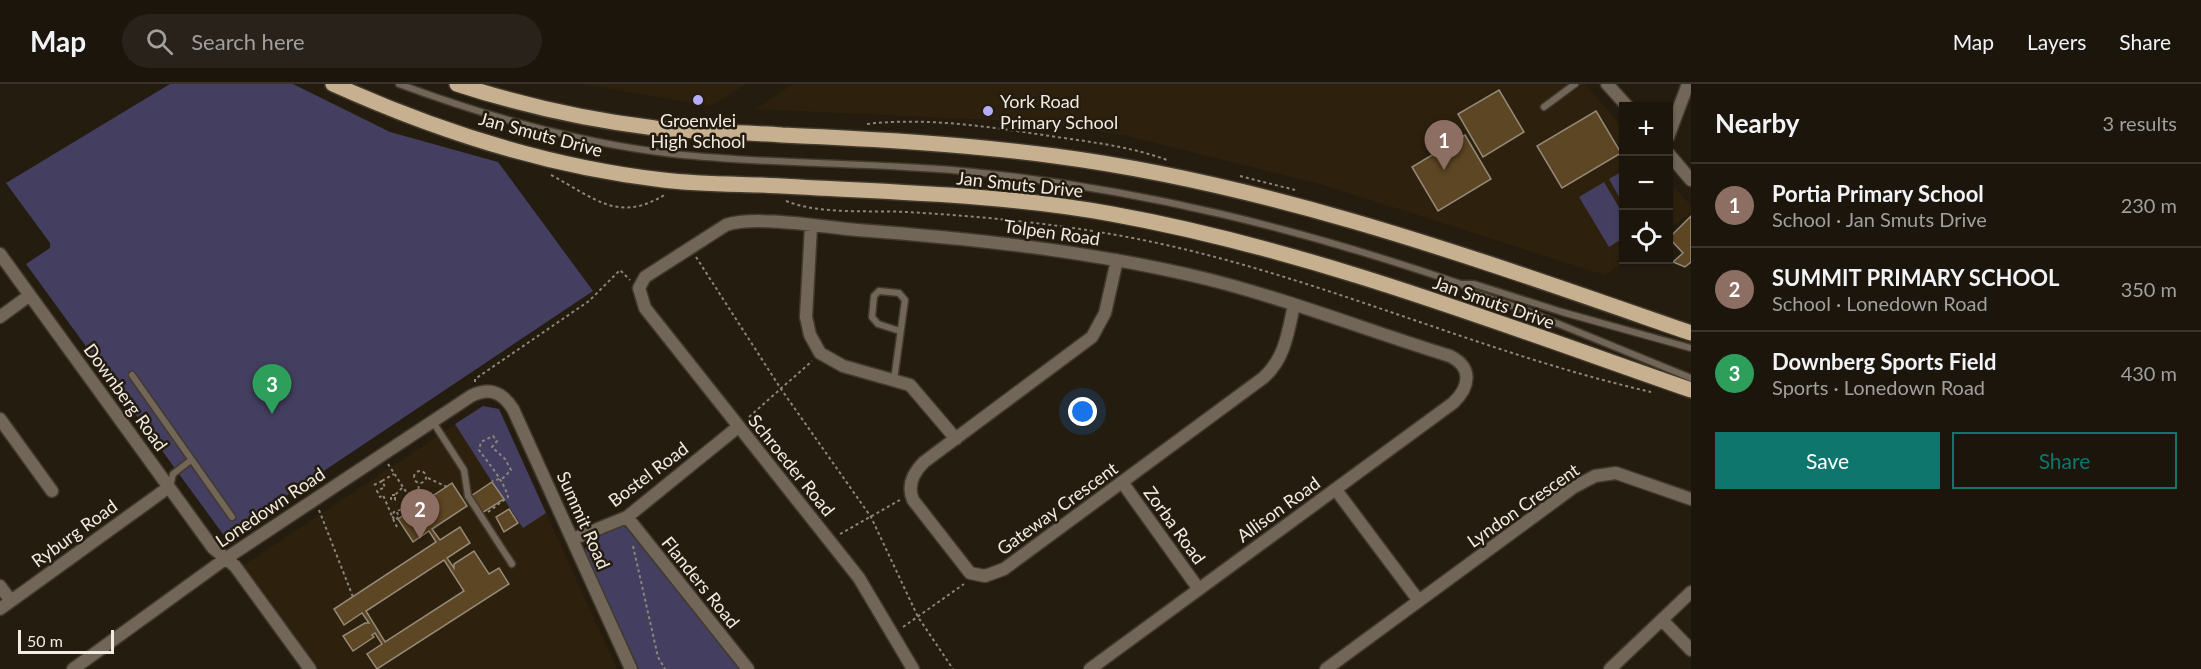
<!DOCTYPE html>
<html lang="en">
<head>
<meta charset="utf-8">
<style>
	body { margin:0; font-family:Lato,sans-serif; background:#29221a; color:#f1f3f6 }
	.controls { position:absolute; right:18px; top:18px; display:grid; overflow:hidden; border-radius:0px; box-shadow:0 2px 4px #0004 }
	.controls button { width:54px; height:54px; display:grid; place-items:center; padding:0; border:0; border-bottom:2px solid #3a342d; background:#1c150c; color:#f1f3f6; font:30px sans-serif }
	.scale { position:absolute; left:18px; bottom:15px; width:96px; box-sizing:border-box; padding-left:6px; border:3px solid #f1ebe2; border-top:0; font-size:16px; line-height:21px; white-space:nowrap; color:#f1ebe2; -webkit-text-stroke:4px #251c10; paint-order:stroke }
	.you { position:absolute; left:1083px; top:328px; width:21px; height:21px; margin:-15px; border:4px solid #fff; border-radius:50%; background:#1a73e8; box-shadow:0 0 0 9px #1a73e833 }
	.badge { display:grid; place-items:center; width:39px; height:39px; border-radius:50%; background:#0f766e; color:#fff; font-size:20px; font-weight:700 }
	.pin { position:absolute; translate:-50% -50px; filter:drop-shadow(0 2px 3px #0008) }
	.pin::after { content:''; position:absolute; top:32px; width:21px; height:18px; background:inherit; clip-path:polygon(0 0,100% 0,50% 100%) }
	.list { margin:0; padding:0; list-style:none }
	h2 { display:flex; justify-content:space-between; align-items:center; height:78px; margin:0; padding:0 24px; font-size:26px }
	h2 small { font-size:20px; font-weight:400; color:#a09f9d }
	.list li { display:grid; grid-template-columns:39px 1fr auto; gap:18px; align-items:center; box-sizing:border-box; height:84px; padding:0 24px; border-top:2px solid #3a342d }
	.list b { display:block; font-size:22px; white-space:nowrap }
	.list p { margin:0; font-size:20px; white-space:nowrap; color:#a09f9d }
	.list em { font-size:20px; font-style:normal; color:#a09f9d }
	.actions { display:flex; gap:12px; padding:18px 24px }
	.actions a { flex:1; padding:14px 0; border:2px solid #0f766e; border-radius:0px; text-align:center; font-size:21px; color:#0f766e }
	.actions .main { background:#0f766e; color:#fff }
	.icon { flex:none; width:33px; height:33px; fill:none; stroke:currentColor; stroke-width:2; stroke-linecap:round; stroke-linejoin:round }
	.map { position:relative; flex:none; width:1691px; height:585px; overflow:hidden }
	header { display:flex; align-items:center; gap:36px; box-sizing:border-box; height:84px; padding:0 30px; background:#1c150c; border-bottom:2px solid #3a342d }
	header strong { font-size:28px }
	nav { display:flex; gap:33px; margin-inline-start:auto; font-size:21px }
	.search { width:420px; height:54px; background:#29221a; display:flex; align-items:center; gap:15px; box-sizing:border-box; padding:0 21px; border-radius:33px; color:#a09f9d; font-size:22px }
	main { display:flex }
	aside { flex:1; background:#1c150c }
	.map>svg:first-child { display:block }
	.built { fill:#2d210e }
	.green { fill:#443f60 }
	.building { fill:#5d4623; stroke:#948979; stroke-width:1.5; fill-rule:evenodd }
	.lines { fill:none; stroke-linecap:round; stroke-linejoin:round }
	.lane-casing { stroke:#42392d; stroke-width:9 }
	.street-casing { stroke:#42392d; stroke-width:15 }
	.primary-casing { stroke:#42392d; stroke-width:18 }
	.path { stroke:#8c857a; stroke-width:2; stroke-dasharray:3 3; stroke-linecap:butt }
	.lane { stroke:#716657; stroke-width:6 }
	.street { stroke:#716657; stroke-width:12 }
	.primary { stroke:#c6b090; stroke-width:15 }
	.poi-dot { fill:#b6acf8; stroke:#251c10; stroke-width:2 }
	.labels { text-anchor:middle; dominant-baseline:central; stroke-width:5; stroke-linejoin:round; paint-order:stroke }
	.poi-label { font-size:18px; fill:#f1ebe2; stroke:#251c10; text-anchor:start }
	.street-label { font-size:18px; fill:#f1ebe2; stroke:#251c10 }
</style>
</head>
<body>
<header>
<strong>Map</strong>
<div class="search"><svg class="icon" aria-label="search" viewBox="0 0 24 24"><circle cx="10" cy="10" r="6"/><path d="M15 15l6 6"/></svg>Search here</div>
<nav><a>Map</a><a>Layers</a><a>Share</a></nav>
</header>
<main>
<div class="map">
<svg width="1691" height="585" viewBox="0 0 1691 585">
	<rect width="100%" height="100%" fill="#251c10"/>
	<path class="built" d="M584,0H746L711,22Z
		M793,0H1585L1623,44L1624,176H1626L1605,191L1324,101L1124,51L1033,38L756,25Z
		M1668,96L1691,122V128L1669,145Z
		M483,322L499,325L617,585H320L244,481Z"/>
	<path class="green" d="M170,0H293L390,48L498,78L593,207L225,453L26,180L50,164V159L6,99Z
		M1623,87V120L1609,95Z
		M1604,98L1623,130V154L1609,163L1579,113Z
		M483,322L499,325L546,429L523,444L504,415L482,429L471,412L492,398L455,340Z
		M620,441L631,446L740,585H639L585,469C586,450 605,447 620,441Z"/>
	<path class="building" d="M1499,6L1524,48L1483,73L1458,30Z
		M1596,27L1621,69L1562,104L1537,62Z
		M1465,51L1491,95L1438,127L1412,83Z
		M1691,132V178L1685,183L1673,178L1683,169L1669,154Z
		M492,398L504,415L482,429L471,412Z
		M452,399L467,422L432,445L440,456L460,443L470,459L447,474L454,484V480L474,467L489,490L499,484L509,500L377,585L367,570L382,560L375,549L372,551L374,553L353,567L343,552L365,539H369L362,529L344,541L334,525L436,458L429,447L413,458L398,435ZM444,476L464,507L385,558L366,527Z
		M509,425L518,439L504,448L496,433Z"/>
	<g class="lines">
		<g class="lane-casing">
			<path id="lane" d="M399,0C488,33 579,59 674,70C773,81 874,78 973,88C1142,105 1300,145 1461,200H1474L1562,228L1691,264
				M1544,23L1575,0
				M1462,200L1471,208L1527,227L1691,294
				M132,291L232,433
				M894,296L905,216L899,209L879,207L874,212L872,233L878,240L900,247
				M433,338L464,386L468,412L512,480
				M170,402L173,390L191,376"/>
		</g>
		<g class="street-casing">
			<path id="street" d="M1607,0L1627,22
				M1668,53L1688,0
				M1668,69L1691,96
				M811,142L806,233L810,251L820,269L843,282L910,301L956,355
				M0,170L213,464L235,482L310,585
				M1117,176L1105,229L1092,253L924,378C913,389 907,402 913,416L970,489L985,492L1004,485L1263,294C1285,275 1288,248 1294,221
				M0,233L30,211
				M0,335L52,407
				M1122,398L1198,504
				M1336,406L1419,517
				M627,433L748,585
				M573,455L627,433L738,343
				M0,502L11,517
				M0,525L169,403
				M1662,536L1691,566
				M73,585L225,475L471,312C490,303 502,308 513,325L631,585
				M913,585L859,494L645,224L639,204L645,193L726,141C755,131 823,143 857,146C976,155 1091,167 1207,195C1290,216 1369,247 1450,272C1474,284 1469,304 1453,319L1090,585
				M1326,585L1574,403L1595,392L1616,389L1691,415
				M1610,585L1691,508"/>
		</g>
		<g class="primary-casing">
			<path id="primary" d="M333,0C437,47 550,83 663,96C696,100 729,100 761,101C878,108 997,109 1112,130C1311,166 1501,240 1691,306
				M457,0C521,21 588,36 655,44C697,48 740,48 782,51C873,55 965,60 1055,72C1275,101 1483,177 1691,249"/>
		</g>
		<path class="path" d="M867,40C928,33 990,43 1050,52C1090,58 1129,62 1167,76
			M551,91C595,114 618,140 666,110
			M1240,92L1295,106
			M786,117C822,131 868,126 907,128C978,132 1051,139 1122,152C1304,185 1472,267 1651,308
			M696,173L781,305L871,433L918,533L953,585
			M475,298V295L589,217L620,186L630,196
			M749,333L812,277
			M388,380L416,423
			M414 393a6 6 0 1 1 12 0a6 6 0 1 1-12 0Z
			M428,394L447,403
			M382,397L394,390
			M374,401L382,397L385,403L377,407L380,413L383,411L392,432
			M395,411H391V415L395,416V411L403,403
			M417,423L419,399
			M319,426L353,513
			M397,428L399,433L395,436L392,432L394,428L414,421
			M488,428L508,413C504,397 489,380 479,366L481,358L493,352L497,357L492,363L505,375L511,386L503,394L492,397
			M393,435L397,443
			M840,450L900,416
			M633,462L658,573L665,585
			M903,543L964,500"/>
		<use href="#lane" class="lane"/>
		<use href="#street" class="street"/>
		<use href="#primary" class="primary"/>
	</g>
	<g class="poi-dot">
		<circle cx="698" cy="16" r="6"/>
		<circle cx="988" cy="27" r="6"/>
	</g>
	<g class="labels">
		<g class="poi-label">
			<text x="1000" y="17">York Road<tspan x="1000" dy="21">Primary School</tspan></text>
			<text x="698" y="36" text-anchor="middle">Groenvlei<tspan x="698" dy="21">High School</tspan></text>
		</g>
		<g class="street-label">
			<text transform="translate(541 50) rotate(15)">Jan Smuts Drive</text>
			<text transform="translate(1020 100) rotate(6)">Jan Smuts Drive</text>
			<text transform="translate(1052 148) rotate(8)">Tolpen Road</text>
			<text transform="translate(1494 218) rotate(19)">Jan Smuts Drive</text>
			<text transform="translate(126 313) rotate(54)">Downberg Road</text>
			<text transform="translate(792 381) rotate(51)">Schroeder Road</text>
			<text transform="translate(648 390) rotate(-37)">Bostel Road</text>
			<text transform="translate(1523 421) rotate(-35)">Lyndon Crescent</text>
			<text transform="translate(270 423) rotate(-34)">Lonedown Road</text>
			<text transform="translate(1057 424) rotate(-36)">Gateway Crescent</text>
			<text transform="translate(1278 425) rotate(-36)">Allison Road</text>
			<text transform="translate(584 436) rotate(66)">Summit Road</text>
			<text transform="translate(1175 441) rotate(54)">Zorba Road</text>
			<text transform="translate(74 449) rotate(-36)">Ryburg Road</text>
			<text transform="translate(701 498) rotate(51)">Flanders Road</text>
		</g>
	</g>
</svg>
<div class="controls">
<button>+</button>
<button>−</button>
<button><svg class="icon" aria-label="locate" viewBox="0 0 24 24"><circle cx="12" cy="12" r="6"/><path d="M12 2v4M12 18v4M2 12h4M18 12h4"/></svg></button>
</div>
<div class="scale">50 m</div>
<div class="you"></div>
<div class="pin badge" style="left:1444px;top:86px;background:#8d6e63">1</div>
<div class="pin badge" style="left:420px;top:455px;background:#8d6e63">2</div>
<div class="pin badge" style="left:272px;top:330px;background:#2e9e5b">3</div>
</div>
<aside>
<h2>Nearby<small>3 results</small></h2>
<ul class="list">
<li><span class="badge" style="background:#8d6e63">1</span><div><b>Portia Primary School</b><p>School · Jan Smuts Drive</p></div><em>230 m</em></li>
<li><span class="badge" style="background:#8d6e63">2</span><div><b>SUMMIT PRIMARY SCHOOL</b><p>School · Lonedown Road</p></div><em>350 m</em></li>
<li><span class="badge" style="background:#2e9e5b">3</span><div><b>Downberg Sports Field</b><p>Sports · Lonedown Road</p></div><em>430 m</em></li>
</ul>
<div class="actions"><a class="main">Save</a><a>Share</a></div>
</aside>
</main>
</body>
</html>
